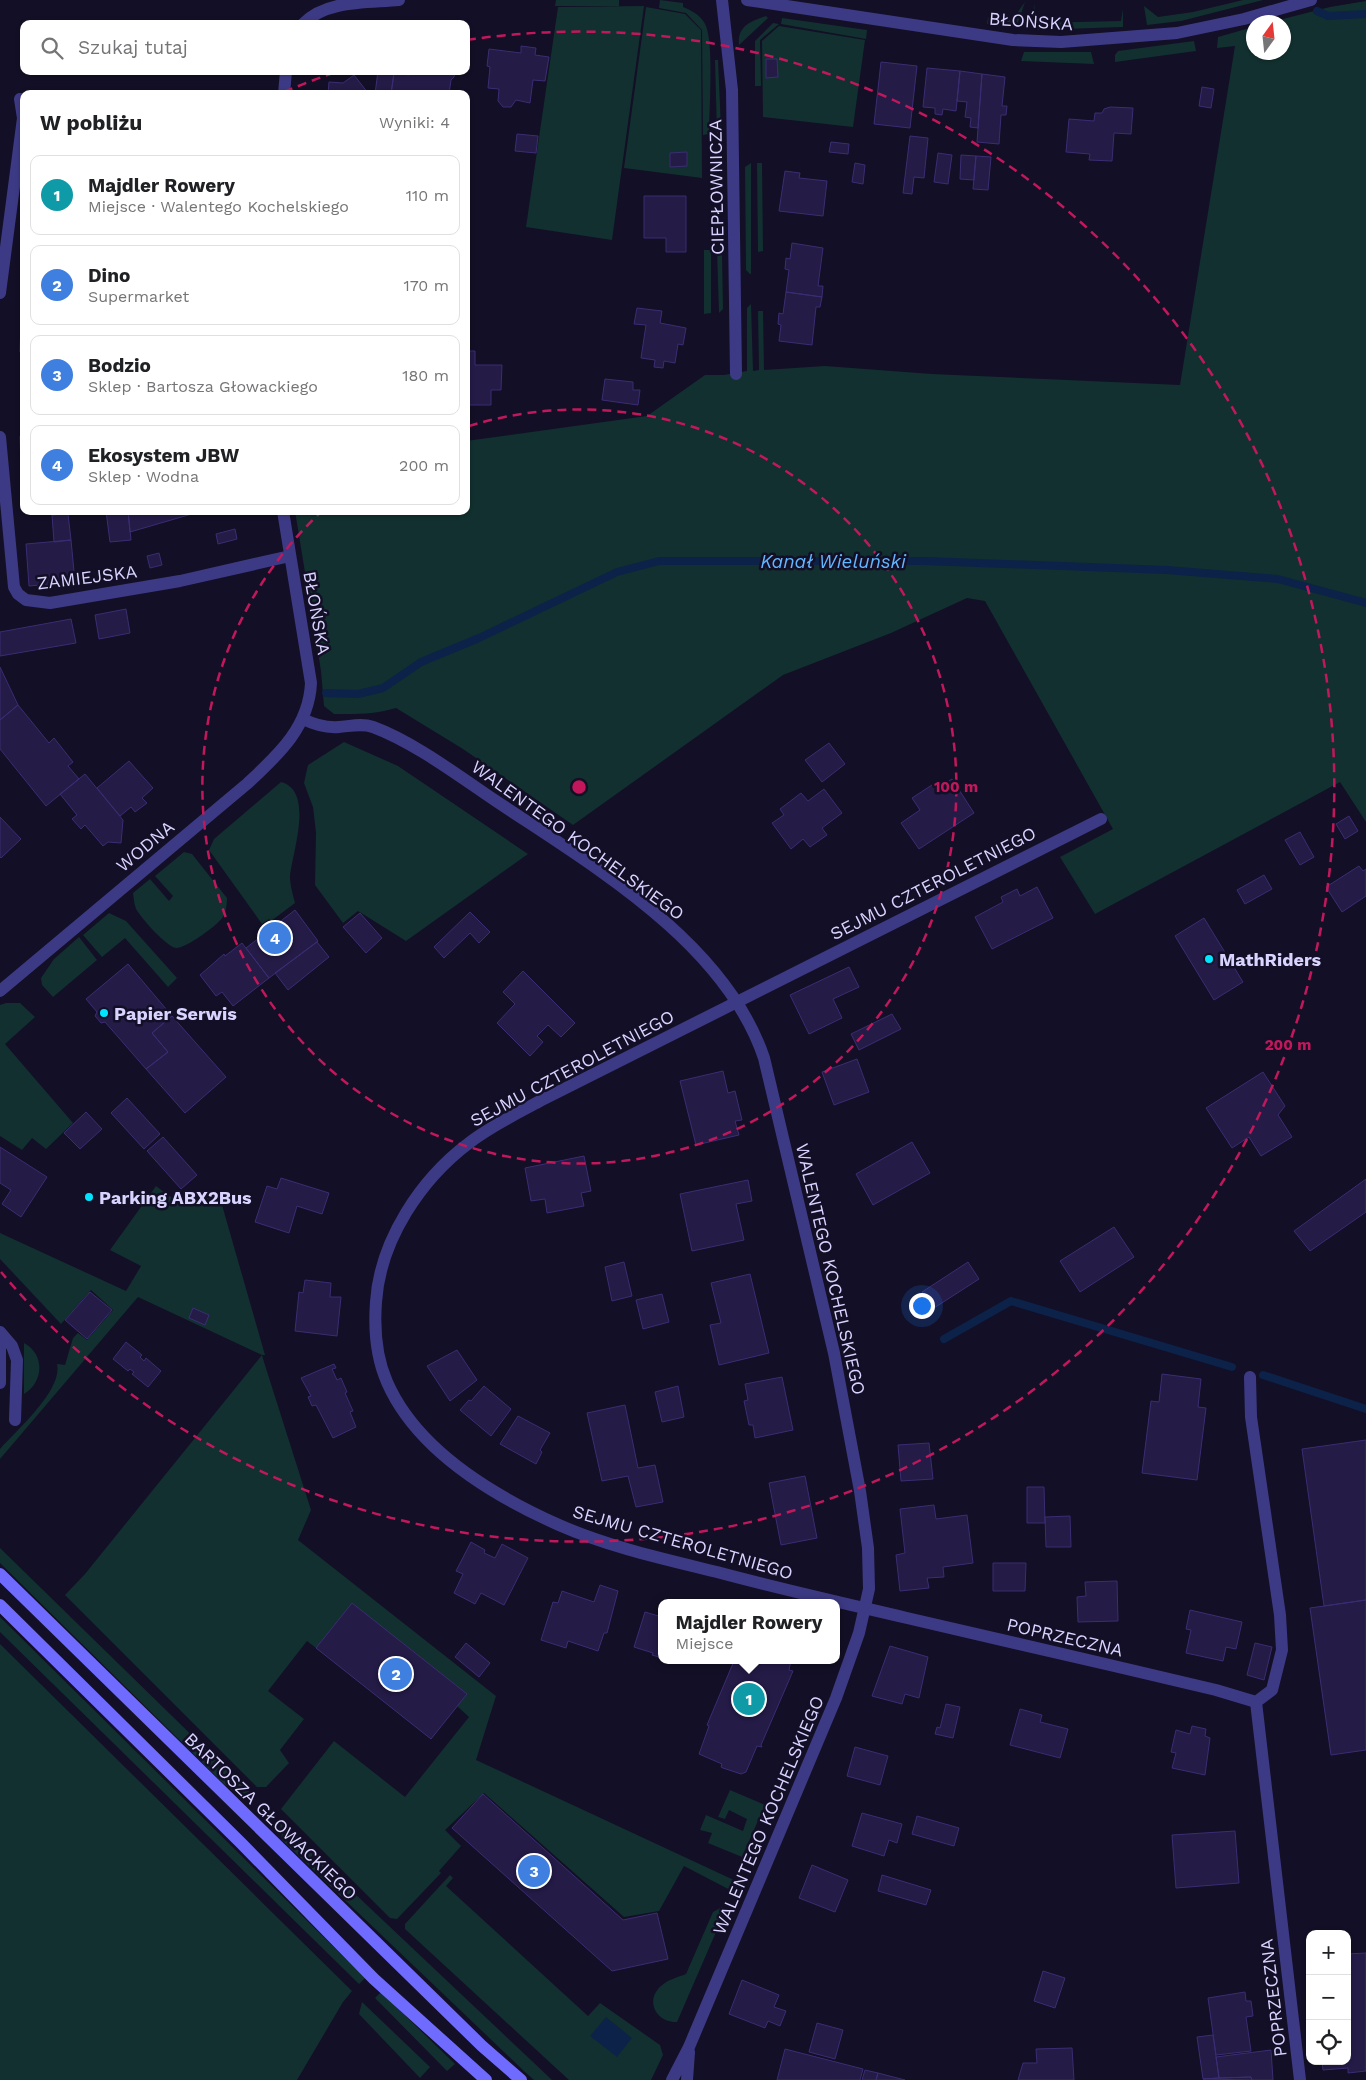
<!DOCTYPE html>
<html lang="pl">
<head>
<meta charset="utf-8">
<style>
	body { margin:0; font-family:"Work Sans",sans-serif; background:#f2f2f2; color:#202124 }
	.controls { position:absolute; right:15px; bottom:15px; display:grid; overflow:hidden; border-radius:10px; box-shadow:0 1px 4px #0004 }
	.controls button { width:45px; height:45px; display:grid; place-items:center; padding:0; border:0; border-bottom:1px solid #e0e0e0; background:#fff; color:#202124; font:25px sans-serif }
	.compass { position:absolute; left:1246px; top:15px; width:45px; height:45px; border-radius:50%; background:#fff; box-shadow:0 1px 4px #0004; rotate:15deg }
	.you { position:absolute; left:921px; top:1305px; width:18px; height:18px; margin:-12px; border:4px solid #fff; border-radius:50%; background:#1a73e8; box-shadow:0 0 0 8px #1a73e833 }
	.badge { display:grid; place-items:center; width:32px; height:32px; border-radius:50%; background:#0f766e; color:#fff; font-size:16px; font-weight:700 }
	.pin { position:absolute; translate:-50% -50%; border:2px solid #fff; box-shadow:0 1px 5px #0006 }
	.popup { position:absolute; left:658px; top:1599px; width:182px; height:65px; box-sizing:border-box; display:grid; place-content:center; border-radius:10px; background:#fff; filter:drop-shadow(0 1px 4px #0005); font-size:16px; white-space:nowrap; color:#757577 }
	.popup b { font-size:19px; color:#202124 }
	.popup::after { content:''; position:absolute; left:50%; top:100%; margin-left:-10px; border:10px solid transparent; border-top-color:#fff }
	.list { margin:0; padding:0; list-style:none }
	h2 { display:flex; justify-content:space-between; align-items:center; height:65px; margin:0; padding:0 20px; font-size:21px }
	h2 small { font-size:16px; font-weight:400; color:#757577 }
	.list li { display:grid; grid-template-columns:32px 1fr auto; gap:15px; align-items:center; box-sizing:border-box; height:80px; margin:0 10px 10px; padding:0 10px; border:1px solid #e0e0e0; border-radius:10px }
	.list b { display:block; font-size:19px; white-space:nowrap }
	.list p { margin:0; font-size:16px; white-space:nowrap; color:#757577 }
	.list em { font-size:16px; font-style:normal; color:#757577 }
	.icon { flex:none; width:28px; height:28px; fill:none; stroke:currentColor; stroke-width:2; stroke-linecap:round; stroke-linejoin:round }
	.map { position:relative; flex:none; width:1366px; height:2080px; overflow:hidden }
	.search { position:absolute; background:#fff; box-shadow:0 1px 4px #0004; left:20px; top:20px; width:450px; height:55px; display:flex; align-items:center; gap:12px; box-sizing:border-box; padding:0 18px; border-radius:10px; color:#757577; font-size:19px }
	.panel { position:absolute; background:#fff; box-shadow:0 1px 4px #0004; left:20px; top:90px; width:450px; height:425px; border-radius:10px }
	.map>svg:first-child { display:block }
	.green { fill:#12302f }
	.water { fill:#0c2248 }
	.lines { fill:none; stroke-linecap:round; stroke-linejoin:round }
	.stream { stroke:#0c2248; stroke-width:8 }
	.building { fill:#241b47; stroke:#3b2d73 }
	.lane { stroke:#3d3a85; stroke-width:12 }
	.street { stroke:#3d3a85; stroke-width:12 }
	.secondary { stroke:#6f6bff; stroke-width:12 }
	.ring { fill:none; stroke:#c2185b; stroke-width:2.5; stroke-dasharray:9 6 }
	.poi-dot { fill:#00e5ff; stroke:#130f26; stroke-width:2 }
	.labels { text-anchor:middle; dominant-baseline:central; stroke-width:5; stroke-linejoin:round; paint-order:stroke }
	.street-label { font-size:18px; fill:#d9d4ff; stroke:#130f26 }
	.poi-label { font-size:18px; font-weight:bold; fill:#d9d4ff; stroke:#130f26; text-anchor:start }
	.water-label { font-size:19px; font-style:italic; fill:#62b6ff; stroke:#130f26 }
	.centre { fill:#c2185b; stroke:#130f26; stroke-width:2.5 }
	.ring-label { font-size:15px; text-anchor:middle; font-weight:bold; fill:#c2185b; stroke:#130f26; stroke-width:5; stroke-linejoin:round; paint-order:stroke }
</style>
</head>
<body>
<div class="map">
<svg width="1366" height="2080" viewBox="0 0 1366 2080">
	<rect width="100%" height="100%" fill="#130f26"/>
	<path class="green" d="M556,0H619V6H555Z
		M660,0L683,3V7C693,11 702,16 706,26C714,46 709,110 709,134L703,135L702,30L686,13L659,8Z
		M1243,0H1263L1181,21L1147,25L1144,6L1158,17L1193,12Z
		M1366,1V822L1340,782L1095,914L1060,857L1113,829L985,601L967,598L891,633L783,675L573,825L463,749L396,708C372,715 358,714 334,714L324,706L321,671L295,511H466V441L647,416L705,375H724L747,371V308L751,304L753,371L759,370L758,311H763L764,370L825,366L932,374L1180,385L1235,46L1217,48L1218,37L1253,27L1254,52H1284V22H1271L1330,7Z
		M1025,2L1016,28L987,24L988,17L1012,20Z
		M1034,3L1036,23L1121,21L1123,9V27L1033,30Z
		M644,6L612,240L526,227L558,7Z
		M646,7L685,14L701,30L702,178L624,168Z
		M766,16L768,18L739,45C737,26 751,21 766,16Z
		M782,18L867,30L866,39L781,24Z
		M773,23L779,24L760,40L761,86H755V41Z
		M779,26L865,40L853,127L763,117L762,41Z
		M1194,41L1196,51L1115,62V55L1118,51Z
		M1024,52H1091L1094,64L1021,61Z
		M715,60H718L721,129L717,134Z
		M751,163V274H750L746,270L745,167Z
		M757,163H762L763,251L758,252Z
		M704,250H711V313L704,314Z
		M717,250L722,254L723,309L719,313Z
		M344,742L398,766L528,854L406,941L358,911L343,923L315,885L316,833L313,807L304,783L308,765Z
		M281,782C315,791 292,853 290,877C290,885 293,895 295,903L271,921L269,919L262,924L209,850L214,839Z
		M184,852L192,854L227,898C227,904 226,912 223,917C218,925 185,949 176,948C167,947 143,920 138,912C134,907 134,899 133,893L150,879L169,901L173,896L155,876Z
		M109,913L126,921L177,978L168,987L125,938L102,957L83,935Z
		M79,937L97,960L53,997L42,985L41,978L54,959Z
		M6,1003H20L35,1017L5,1044L73,1123L46,1149L32,1138L22,1150L0,1136V1005Z
		M156,1186L180,1204L218,1191L265,1355H262L264,1362L311,1510L298,1540L496,1696L476,1760L736,1881L738,1882L734,1892L684,1866L659,1911L624,1917L484,1793L445,1830L461,1846L439,1871L441,1873L397,1919L390,1918L281,1809L334,1741L405,1797L469,1717L457,1706L467,1694L352,1603L316,1648L307,1641L268,1691L304,1719L280,1750L289,1763L266,1787H257L65,1595L85,1574L262,1355L138,1297L0,1459V1449C17,1430 63,1390 57,1364L65,1365L73,1338L78,1333L87,1340L113,1310L91,1290L61,1324L0,1259V1233L126,1291L141,1266L110,1250Z
		M24,1343C45,1354 44,1382 24,1394Z
		M0,1548L255,1797L252,1798L239,1796L224,1784L0,1563Z
		M0,1617L365,1978L359,1984L0,1632Z
		M0,1644L352,1991L343,2002L297,2080H0Z
		M730,1790L765,1805L742,1857L708,1843L712,1833L700,1830L706,1815L743,1831L747,1819L729,1810L725,1819L718,1817Z
		M280,1823L533,2062L552,2080H534L525,2072L282,1840Z
		M450,1875L453,1878L446,1886L588,2016L600,2003L660,2045L663,2055L651,2080H569L405,1929V1924Z
		M722,1907L726,1909L677,2022C657,2023 644,2001 661,1986C667,1980 678,1977 686,1974L713,1912Z
		M381,1992L455,2064L447,2071L375,1998Z
		M362,2002L430,2067L420,2078L359,2014Z"/>
	<path class="water" d="M606,2017L632,2038L617,2057L590,2036Z"/>
	<g class="lines">
		<path class="stream" d="M1317,11L1328,16L1366,14
			M326,693L358,694L383,688L421,662L479,638L617,572L659,561H926L1167,570L1278,579L1366,603
			M944,1339L1011,1301L1232,1367
			M1263,1375L1366,1409"/>
	</g>
	<path class="building" d="M521,46L536,48L535,55L549,57L545,81L533,80L530,103L516,100L511,107H503L498,101L499,89L488,88L490,67L487,66L489,49L521,53Z
		M766,59H777L778,77L766,78Z
		M881,62L917,66L910,128L874,124Z
		M927,68L960,71L956,111L943,109L942,115L935,114V108L923,107Z
		M378,71L394,73L391,94H375Z
		M410,71H455L454,77L451,80L449,94H391L394,73L409,75Z
		M960,71L982,74L978,128L970,127L971,118L965,117L967,102L957,101Z
		M982,74L1005,77L1002,106H1007L1006,115H1001L999,144L977,142Z
		M354,75L368,93L373,94H328L329,82L343,83Z
		M1202,87L1214,89L1211,108L1199,106Z
		M1110,107L1133,108L1131,134L1114,133L1112,161L1089,160L1090,154L1066,152L1069,119L1094,121L1095,113H1102L1104,109Z
		M517,134L538,136L536,153L515,151Z
		M910,136L928,138L924,178L914,177L912,194L903,193Z
		M831,142L849,144L848,154L829,152Z
		M687,152V166L670,167V153Z
		M938,153L952,155L948,184L934,182Z
		M961,155L976,156L974,180L960,179Z
		M976,156L991,157L988,190L973,189Z
		M855,163L865,165L863,184L852,182Z
		M785,171L800,173L799,178L827,181L823,216L779,211Z
		M644,196H686V252H666V238H644Z
		M792,243L823,248L818,286H823L822,297L786,292L789,270L785,269L786,258L790,259Z
		M786,292L822,297L820,307H816L812,345L779,341L781,325L778,324L779,313L783,314Z
		M637,308L662,311L660,323L686,328L683,345L678,344L675,363L664,361L663,368L654,367L655,360L641,358L646,325L634,324Z
		M21,320H24V352H20Z
		M466,351H475V365H502L501,390H491V405H466Z
		M605,379L633,382V390H640L638,405L602,400Z
		M20,436H24V469H21Z
		M106,511H128L131,540L110,542Z
		M128,511H202L130,532Z
		M68,514L71,540L54,542L52,515Z
		M235,529L237,539L218,544L216,534Z
		M71,540L75,582L29,586L26,544Z
		M159,553L162,565L150,568L147,556Z
		M126,609L130,633L99,639L95,615Z
		M71,619L76,643L0,656V632Z
		M0,667L18,705L0,720Z
		M18,705L49,743L54,738L73,762L68,766L79,779L46,806L0,749V720Z
		M829,743L845,764L822,782L805,760Z
		M129,761L153,788L142,798L147,803L135,812L131,807L120,816L97,788Z
		M85,774L123,820L121,843L108,842L103,846L85,825L81,829L72,819L77,815L60,794Z
		M952,779L974,813L919,849L901,823L920,810L912,798L938,781L941,786Z
		M824,789L842,813L822,828L827,835L810,847L803,839L791,849L772,823L784,815L780,809L801,793L808,801Z
		M1349,816L1358,831L1345,839L1336,824Z
		M0,817L21,839L1,858L0,857Z
		M1300,832L1314,857L1300,865L1285,840Z
		M1359,866L1363,871L1366,869V896L1342,912L1326,887Z
		M1264,875L1272,889L1245,904L1237,890Z
		M1037,887L1053,918L992,949L975,917L1003,902L1001,897L1017,889L1020,896Z
		M295,910L318,941L269,978L246,948Z
		M470,912L490,932L479,943L470,933L444,958L434,947Z
		M360,913L382,938L366,953L343,927Z
		M1204,918L1243,982L1214,1000L1175,936Z
		M317,942L329,957L288,990L275,973Z
		M242,943L269,978L233,1006L222,992L216,996L200,975L224,954L225,956Z
		M128,964L172,1016L152,1033L168,1052L146,1069L105,1022L101,1023L95,1016L97,1012L86,999Z
		M849,967L859,987L833,999L842,1018L809,1034L790,995Z
		M523,971L575,1023L561,1037L548,1025L537,1036L543,1042L530,1056L497,1023L515,1004L503,992Z
		M892,1014L901,1029L859,1050L851,1034Z
		M172,1016L226,1077L185,1113L146,1069L168,1052L152,1033Z
		M857,1059L869,1092L834,1105L822,1072Z
		M723,1071L728,1093L735,1091L742,1120L735,1121L739,1135L696,1145L680,1081Z
		M1263,1072L1285,1106L1278,1115L1292,1137L1261,1156L1249,1137L1232,1148L1206,1108Z
		M127,1098L160,1134L144,1149L111,1113Z
		M86,1112L102,1129L80,1149L64,1133Z
		M163,1137L197,1175L181,1189L147,1151Z
		M912,1142L930,1173L873,1205L856,1174Z
		M0,1147L47,1177L21,1217L2,1204L11,1190L0,1183Z
		M584,1156L591,1191L581,1193L584,1206L547,1213L545,1199L531,1201L525,1168Z
		M281,1178L329,1193L322,1214L297,1206L289,1233L255,1222L267,1186L277,1189Z
		M1366,1179V1212L1310,1251L1294,1231Z
		M748,1180L752,1201L736,1204L744,1240L692,1251L680,1194Z
		M1114,1227L1134,1257L1080,1292L1060,1261Z
		M624,1262L632,1296L612,1301L605,1267Z
		M968,1262L979,1279L934,1308L922,1292Z
		M750,1274L769,1353L719,1365L710,1325L721,1323L711,1283Z
		M305,1280L331,1283L330,1297H341L337,1336L295,1331L299,1292L303,1293Z
		M90,1292L112,1310L87,1339L65,1320Z
		M662,1294L669,1322L643,1329L636,1300Z
		M193,1308L209,1315L205,1325L189,1318Z
		M126,1342L142,1355L140,1357L144,1361L146,1358L161,1371L148,1387L132,1374L134,1372L130,1369L128,1371L113,1359Z
		M457,1350L477,1380L450,1401L427,1366Z
		M334,1364L336,1368L332,1369L337,1380L341,1378L347,1392L345,1393L353,1411L350,1412L356,1427L333,1438L316,1405L312,1406L308,1397L311,1396L301,1378Z
		M1162,1374L1201,1379L1198,1407L1206,1408L1197,1480L1142,1473L1151,1401L1159,1402Z
		M782,1377L793,1430L755,1438L753,1425H749L744,1401L748,1400L745,1384Z
		M484,1386L511,1409L491,1436L460,1410L469,1400L471,1401Z
		M678,1386L684,1417L662,1422L655,1392Z
		M625,1405L638,1468L655,1465L663,1502L636,1507L628,1476L602,1481L587,1413Z
		M518,1416L550,1433L540,1450L542,1452L536,1464L500,1444Z
		M1366,1440V1600L1324,1606L1302,1449Z
		M929,1443L933,1479L901,1481L898,1445Z
		M805,1476L817,1538L781,1545L769,1483Z
		M1027,1487H1044L1045,1523H1027Z
		M934,1505L936,1519L967,1515L973,1563L943,1567L944,1577L927,1578L929,1588L900,1591L896,1555L905,1553L900,1509Z
		M1070,1516L1071,1547H1046L1045,1517Z
		M471,1542L485,1550L484,1553L495,1558L502,1544L528,1558L504,1605L481,1593L475,1604L454,1593L463,1574L456,1571Z
		M993,1563H1026L1025,1591H993Z
		M1117,1581L1118,1621L1078,1622L1077,1597L1086,1596L1085,1582Z
		M600,1585L618,1591L607,1633H604L598,1651L568,1641L566,1648L541,1640L553,1602L558,1603L562,1591L594,1602Z
		M1366,1600V1750L1331,1755L1310,1608Z
		M352,1603L467,1694L431,1739L316,1648Z
		M1190,1610L1242,1622L1236,1649L1226,1647L1223,1661L1186,1653L1191,1630L1186,1629Z
		M645,1612L662,1617V1658L652,1655L653,1653L634,1647Z
		M466,1643L490,1663L479,1677L455,1657Z
		M1255,1643L1272,1647L1264,1680L1247,1675Z
		M890,1646L928,1657L919,1698L905,1694L902,1704L872,1696Z
		M732,1660H791L789,1670L793,1671L761,1745L762,1747L757,1746L746,1772L741,1774L723,1768L721,1767L722,1764L699,1754L709,1726L707,1725L734,1661Z
		M946,1704L960,1707L953,1738L935,1734L937,1727L940,1728Z
		M1020,1709L1042,1715L1040,1722L1068,1729L1060,1758L1010,1745Z
		M1192,1726L1206,1729L1205,1736L1210,1738L1205,1775L1172,1768L1176,1753L1171,1752L1176,1730L1190,1734Z
		M855,1747L888,1756L880,1785L847,1776Z
		M483,1794L623,1920L657,1913L668,1959L612,1971L452,1828Z
		M862,1813L902,1824L897,1843L889,1840L884,1856L852,1846Z
		M917,1816L959,1828L954,1846L912,1834Z
		M1235,1831L1239,1883L1176,1888L1172,1835Z
		M812,1865L848,1880L835,1912L799,1898Z
		M882,1875L931,1890L926,1905L878,1891Z
		M1366,1953V2071L1348,2073V2068L1323,2070L1322,2061H1347V1954Z
		M1043,1971L1065,1978L1055,2008L1034,2001Z
		M742,1980L779,1995L774,2007L786,2011L780,2026L768,2021L765,2028L729,2014Z
		M1245,1992L1246,2001H1251L1253,2016L1246,2017L1251,2051L1216,2055L1208,1998Z
		M817,2023L843,2030L835,2059L809,2052Z
		M1213,2035L1219,2078L1203,2079L1197,2037Z
		M1072,2048L1074,2080H1018L1023,2063H1037L1036,2049Z
		M785,2049L863,2069L860,2080H777Z
		M1271,2050L1273,2080H1252L1251,2077L1219,2078L1216,2057Z
		M865,2070L878,2073L876,2080H862Z
		M878,2073L905,2080H876Z
		M1251,2077L1252,2080L1203,2079L1219,2078Z"/>
	<g class="lines">
		<path class="lane" d="M0,1332L12,1346L17,1360L15,1420
			M0,1344V1383"/>
		<path class="street" d="M722,0L732,90L736,374
			M747,0L1013,40L1061,42L1177,33L1244,19L1311,0
			M303,24C326,0 367,3 399,0
			M284,94L286,71
			M0,293L23,118L20,99
			M0,437L14,587L18,594L26,600L50,603L180,581L290,556
			M303,719C315,725 326,728 339,727C351,726 362,723 373,727C414,742 460,777 496,801C593,866 725,942 764,1058L834,1353L860,1491L868,1548L869,1589L859,1633L836,1698L689,2047L672,2080
			M1101,819L540,1101C516,1114 491,1126 469,1143C421,1179 380,1240 376,1302C374,1329 376,1357 387,1382C417,1451 494,1496 559,1525C609,1547 664,1559 717,1572C780,1589 843,1603 907,1618C1010,1641 1113,1666 1216,1690L1256,1702L1300,2080
			M0,991L248,783C278,755 309,727 311,683L283,511
			M1250,1377L1251,1417L1280,1615L1282,1650L1272,1690L1256,1702
			M687,2080L689,2052"/>
		<path class="secondary" d="M0,1574L482,2046L521,2080
			M0,1605L241,1843L374,1979L486,2080"/>
	</g>
	<g class="ring">
		<path d="M469 426A377 377 0 1 1 322 511"/>
		<path d="M284 92A755 755 0 0 1 333 73M467 40A755 755 0 1 1 1 1272"/>
	</g>
	<g class="poi-dot">
		<circle cx="1209" cy="959" r="5"/>
		<circle cx="104" cy="1013" r="5"/>
		<circle cx="89" cy="1197" r="5"/>
	</g>
	<g class="labels">
		<g class="street-label">
			<text transform="translate(1031 21) rotate(4)">BŁOŃSKA</text>
			<text transform="translate(716 187) rotate(-91)">CIEPŁOWNICZA</text>
			<text transform="translate(87 577) rotate(-7)">ZAMIEJSKA</text>
			<text transform="translate(317 613) rotate(80)">BŁOŃSKA</text>
			<text transform="translate(578 840) rotate(36)">WALENTEGO KOCHELSKIEGO</text>
			<text transform="translate(145 846) rotate(-40)">WODNA</text>
			<text transform="translate(933 883) rotate(-27)">SEJMU CZTEROLETNIEGO</text>
			<text transform="translate(572 1068) rotate(-28)">SEJMU CZTEROLETNIEGO</text>
			<text transform="translate(831 1269) rotate(77)">WALENTEGO KOCHELSKIEGO</text>
			<text transform="translate(683 1542) rotate(16)">SEJMU CZTEROLETNIEGO</text>
			<text transform="translate(1065 1637) rotate(13)">POPRZECZNA</text>
			<text transform="translate(768 1815) rotate(-67)">WALENTEGO KOCHELSKIEGO</text>
			<text transform="translate(271 1816) rotate(44)">BARTOSZA GŁOWACKIEGO</text>
			<text transform="translate(1273 1998) rotate(-97)">POPRZECZNA</text>
		</g>
		<g class="poi-label">
			<text x="1219" y="959">MathRiders</text>
			<text x="114" y="1013">Papier Serwis</text>
			<text x="99" y="1197">Parking ABX2Bus</text>
		</g>
		<g class="water-label">
			<text x="833" y="561">Kanał Wieluński</text>
		</g>
	</g>
	<circle cx="579" cy="787" r="8" class="centre"/>
	<g class="ring-label">
		<text x="956" y="792">100 m</text>
		<text x="1288" y="1050">200 m</text>
	</g>
</svg>
<div class="controls">
<button>+</button>
<button>−</button>
<button><svg class="icon" aria-label="locate" viewBox="0 0 24 24"><circle cx="12" cy="12" r="6"/><path d="M12 2v4M12 18v4M2 12h4M18 12h4"/></svg></button>
</div>
<svg class="compass" viewBox="-18 -18 36 36"><path d="M0-13l5 13h-10z" fill="#e53935"/><path d="M0 13l5-13h-10z" fill="#757577"/></svg>
<div class="you"></div>
<div class="pin badge" style="left:749px;top:1699px;background:#0f9aa8">1</div>
<div class="popup"><b>Majdler Rowery</b>Miejsce</div>
<div class="pin badge" style="left:396px;top:1674px;background:#3f7fe0">2</div>
<div class="pin badge" style="left:534px;top:1871px;background:#3f7fe0">3</div>
<div class="pin badge" style="left:275px;top:938px;background:#3f7fe0">4</div>
<div class="search"><svg class="icon" aria-label="search" viewBox="0 0 24 24"><circle cx="10" cy="10" r="6"/><path d="M15 15l6 6"/></svg>Szukaj tutaj</div>
<section class="panel">
<h2>W pobliżu<small>Wyniki: 4</small></h2>
<ul class="list">
<li><span class="badge" style="background:#0f9aa8">1</span><div><b>Majdler Rowery</b><p>Miejsce · Walentego Kochelskiego</p></div><em>110 m</em></li>
<li><span class="badge" style="background:#3f7fe0">2</span><div><b>Dino</b><p>Supermarket</p></div><em>170 m</em></li>
<li><span class="badge" style="background:#3f7fe0">3</span><div><b>Bodzio</b><p>Sklep · Bartosza Głowackiego</p></div><em>180 m</em></li>
<li><span class="badge" style="background:#3f7fe0">4</span><div><b>Ekosystem JBW</b><p>Sklep · Wodna</p></div><em>200 m</em></li>
</ul>
</section>
</div>
</body>
</html>
